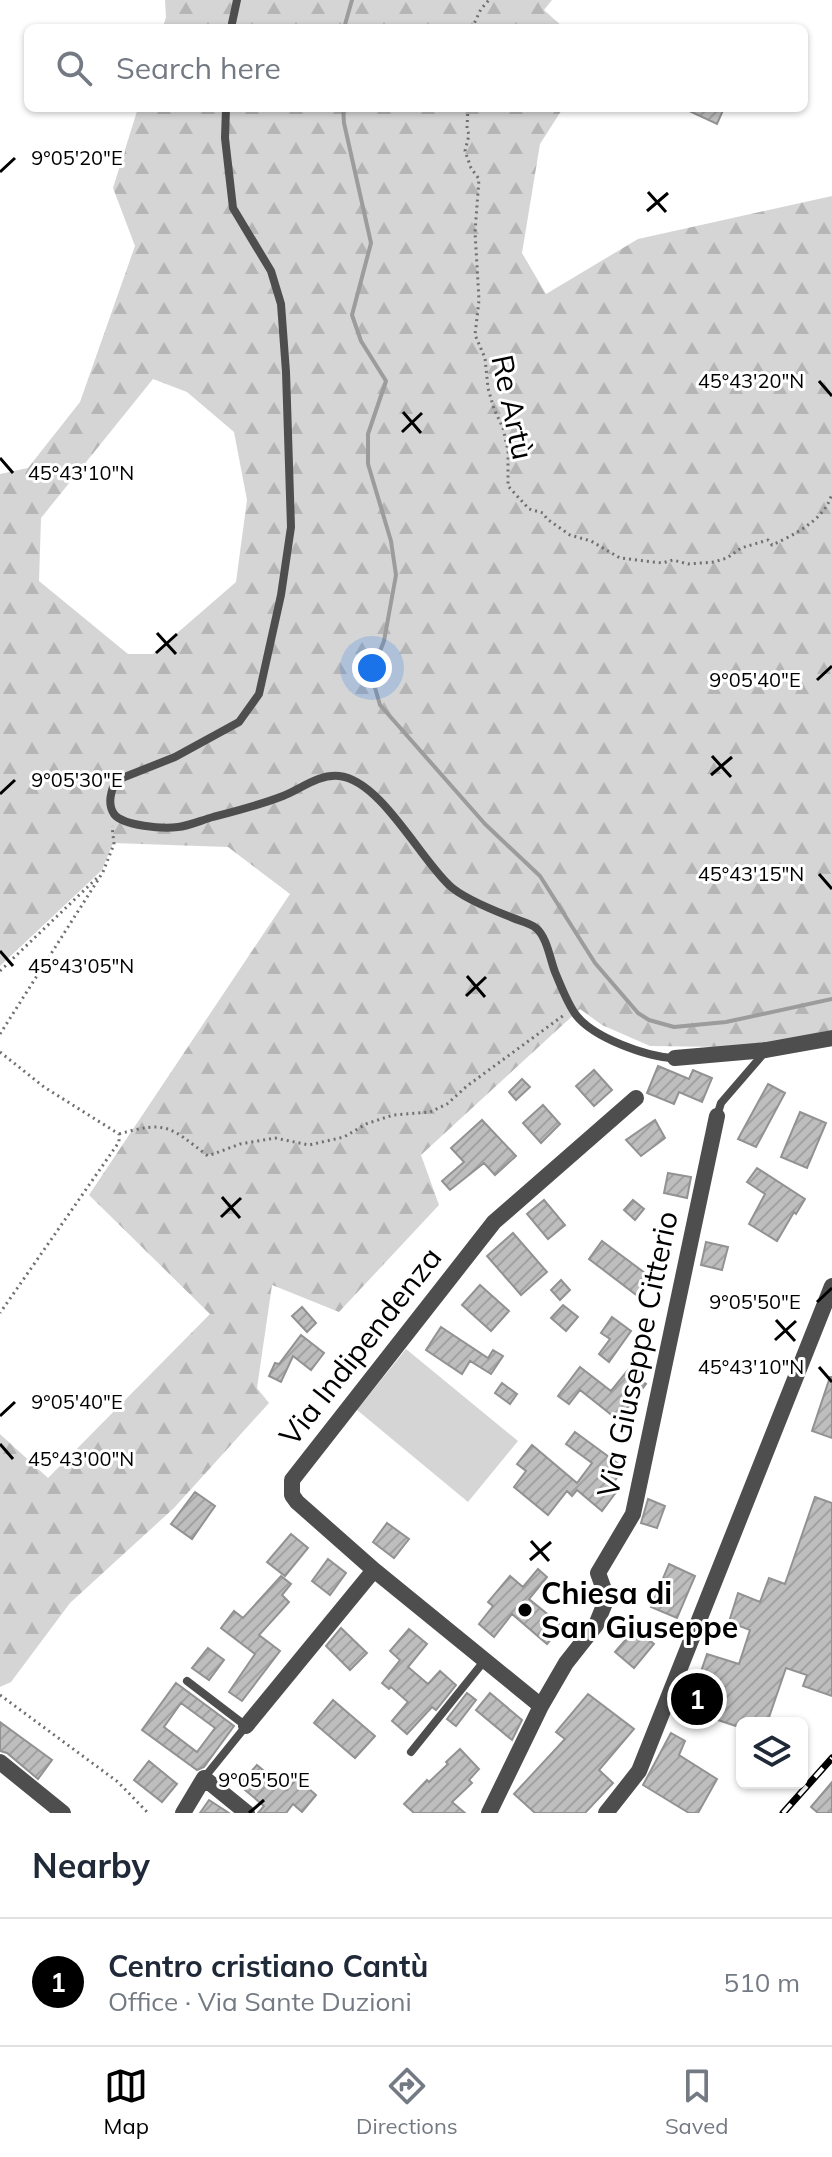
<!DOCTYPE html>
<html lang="en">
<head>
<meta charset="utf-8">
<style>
	body { margin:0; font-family:Mulish,sans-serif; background:#f6f6f7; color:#1f2937 }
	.controls { position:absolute; right:24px; bottom:24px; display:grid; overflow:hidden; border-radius:12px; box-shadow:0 2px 6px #0004 }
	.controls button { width:72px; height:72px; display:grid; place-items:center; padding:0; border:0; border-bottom:2px solid #e0e1e3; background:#fff; color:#1f2937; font:40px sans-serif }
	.you { position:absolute; left:372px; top:668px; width:28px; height:28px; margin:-20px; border:6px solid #fff; border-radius:50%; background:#1a73e8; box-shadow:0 0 0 12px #1a73e833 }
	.badge { display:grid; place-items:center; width:52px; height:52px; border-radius:50%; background:#000; color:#fff; font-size:26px; font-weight:700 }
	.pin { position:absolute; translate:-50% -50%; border:4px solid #fff; box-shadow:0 2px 8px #0006 }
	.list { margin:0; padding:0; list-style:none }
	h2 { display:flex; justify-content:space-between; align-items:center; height:104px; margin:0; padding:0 32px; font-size:34px }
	h2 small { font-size:26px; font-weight:400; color:#747a83 }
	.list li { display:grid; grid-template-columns:52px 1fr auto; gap:24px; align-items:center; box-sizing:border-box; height:128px; padding:0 32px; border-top:2px solid #e0e1e3 }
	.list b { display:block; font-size:30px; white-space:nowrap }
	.list p { margin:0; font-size:26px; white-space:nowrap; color:#747a83 }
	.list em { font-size:26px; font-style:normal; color:#747a83 }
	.icon { flex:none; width:44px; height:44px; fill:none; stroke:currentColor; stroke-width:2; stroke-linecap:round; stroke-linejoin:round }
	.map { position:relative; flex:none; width:832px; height:1813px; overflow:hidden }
	.search { position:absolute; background:#fff; box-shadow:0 2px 6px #0004; left:24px; right:24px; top:24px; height:88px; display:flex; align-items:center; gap:20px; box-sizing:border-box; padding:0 28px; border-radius:12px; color:#747a83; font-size:30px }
	.sheet { height:232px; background:#fff }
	nav { display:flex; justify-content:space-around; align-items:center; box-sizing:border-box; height:112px; border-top:2px solid #e0e1e3; background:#fff; font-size:22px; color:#747a83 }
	nav a { display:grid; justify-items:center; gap:4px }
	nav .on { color:#000 }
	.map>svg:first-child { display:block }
	.forest { fill:url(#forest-firs); fill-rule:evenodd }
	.pitch { fill:#d5d5d5 }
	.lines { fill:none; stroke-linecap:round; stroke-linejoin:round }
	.stream { stroke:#9c9c9c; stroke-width:4 }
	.building { fill:url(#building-hatch); stroke:#929292; stroke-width:2; fill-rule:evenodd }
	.path { stroke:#707070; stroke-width:3; stroke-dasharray:2 4; stroke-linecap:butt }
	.service { stroke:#4e4e4e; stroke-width:8 }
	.minor { stroke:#4e4e4e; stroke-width:16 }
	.rail-casing { stroke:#000; stroke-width:7 }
	.rail { stroke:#fff; stroke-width:4; stroke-dasharray:12; stroke-linecap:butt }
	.ticks { fill:none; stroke:#000; stroke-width:3 }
	.poi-dot { fill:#000; stroke:#fff; stroke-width:3 }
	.labels { text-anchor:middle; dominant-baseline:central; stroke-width:6; stroke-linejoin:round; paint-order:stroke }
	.street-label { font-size:30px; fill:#000; stroke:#fff }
	.poi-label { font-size:30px; font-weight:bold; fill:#000; stroke:#fff; text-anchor:start }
	.ticks-label { font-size:20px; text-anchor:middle; fill:#000; stroke:#fff; stroke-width:6; stroke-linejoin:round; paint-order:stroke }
</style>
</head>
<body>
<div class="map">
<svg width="832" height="1813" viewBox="0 0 832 1813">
	<defs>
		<pattern id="forest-firs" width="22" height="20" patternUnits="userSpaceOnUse" patternTransform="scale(2)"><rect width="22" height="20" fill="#d5d5d5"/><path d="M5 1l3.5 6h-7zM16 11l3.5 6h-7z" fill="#b5b5b5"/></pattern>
		<pattern id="building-hatch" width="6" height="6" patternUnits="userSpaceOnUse" patternTransform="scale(2)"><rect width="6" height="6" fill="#bebebe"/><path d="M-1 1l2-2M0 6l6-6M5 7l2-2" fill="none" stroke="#a2a2a2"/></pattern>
	</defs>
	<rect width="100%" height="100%" fill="#fff"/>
	<path class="forest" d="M165,0H552L544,10L564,28H163L166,17Z
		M138,108H563L540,144L522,253L546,294L638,239L832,196V1030L784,1040L727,1047L650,1046L602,1025L580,1009L421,1155L439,1205L339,1312L272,1285L257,1388L269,1403L174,1508L70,1603L11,1682L0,1687V1434L48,1478L210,1314L89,1195L290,894L228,847L113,843L102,870L0,966V474L28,468L80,402L135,246L113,188ZM153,379L187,392L234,432L247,500L236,582L153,654H128L39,581L41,518Z"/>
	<path class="pitch" d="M406,1349L518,1441L468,1502L357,1410Z"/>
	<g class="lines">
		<path class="stream" d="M344,28L352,0
			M343,108L344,123L371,243L352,315L361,341L386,381L368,434V464L391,541L396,575L384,641L371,674L380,705L485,824L540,876L595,963L638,1013L649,1020L674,1027L726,1022L832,999"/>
	</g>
	<path class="building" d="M683,108H724L717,124Z
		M658,1066L689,1079L693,1070L712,1078L702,1102L679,1092L674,1104L647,1093Z
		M594,1070L612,1090L594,1106L576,1086Z
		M522,1079L530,1087L516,1100L509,1092Z
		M768,1084L785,1093L756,1147L738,1139Z
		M543,1105L560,1124L541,1143L523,1123Z
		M800,1112L826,1123L807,1168L781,1157Z
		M482,1120L516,1156L495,1175L484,1163L450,1190L442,1181L464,1162L451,1148Z
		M655,1120L665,1138L641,1156L626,1140Z
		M757,1168L805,1199L796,1214L794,1212L777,1241L749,1224L765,1194L747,1182Z
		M668,1173L691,1177L687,1198L664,1193Z
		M544,1200L565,1225L548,1239L527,1214Z
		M633,1200L644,1209L635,1220L624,1210Z
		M513,1233L547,1272L521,1295L487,1256Z
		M602,1241L653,1279L639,1297L589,1259Z
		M706,1242L728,1247L722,1270L701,1265Z
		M561,1280L570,1290L560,1300L551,1290Z
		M480,1285L509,1311L491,1331L462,1305Z
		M563,1305L578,1317L566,1331L551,1318Z
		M302,1307L316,1323L307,1332L292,1316Z
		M612,1317L631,1331L609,1362L599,1354L610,1339L601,1333Z
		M441,1327L488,1358L493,1350L503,1356L491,1374L470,1361L462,1374L426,1350Z
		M301,1335L324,1353L311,1370L293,1356L281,1382L269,1376L275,1363L279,1364Z
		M580,1367L611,1391L628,1370L646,1384L618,1420L580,1390L569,1404L558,1396Z
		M830,1377H832V1438L812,1431Z
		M502,1383L517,1394L510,1404L495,1393Z
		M575,1432L624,1468L611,1486L617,1491L602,1511L577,1490L572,1496L567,1491L548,1515L514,1487L526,1471L517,1464L532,1445L577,1483L592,1463L566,1444Z
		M195,1492L215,1506L192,1539L171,1524Z
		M815,1497L832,1503V1696L803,1686L807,1675L786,1668L767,1723H742V1728L688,1710L707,1654L739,1664L750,1630L729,1622L738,1593L760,1602L769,1578L785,1584Z
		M648,1499L665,1506L657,1528L641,1523Z
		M387,1523L409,1539L394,1558L373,1542Z
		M291,1534L308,1548L285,1576L267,1562Z
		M328,1559L346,1573L330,1595L312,1581Z
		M669,1564L695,1576L677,1618L651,1607Z
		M538,1569L547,1577L529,1599L562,1626L547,1644L512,1614L494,1637L479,1624L493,1606L488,1602L510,1576L523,1587Z
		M281,1576L291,1584L282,1595L289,1602L259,1635L280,1651L242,1701L229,1692L255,1654L221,1628L234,1611L243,1618Z
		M341,1628L367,1653L350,1670L326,1646Z
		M409,1629L427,1644L408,1667L428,1684L440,1671L456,1685L436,1710L432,1707L407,1734L392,1721L408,1702L391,1687L389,1689L382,1683L400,1660L390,1651Z
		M635,1629L654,1644L634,1668L615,1652Z
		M208,1648L224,1660L209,1680L192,1668Z
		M176,1683L234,1726L204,1767L197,1770L142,1730ZM181,1703L215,1728L197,1752L164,1727Z
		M467,1693L476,1700L456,1726L447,1719Z
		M490,1693L522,1720L512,1740L476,1710Z
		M588,1694L634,1729L599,1770L613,1783L585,1813H535L514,1794L565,1739L556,1732Z
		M333,1700L375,1736L355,1758L314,1723Z
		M0,1722L52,1760L38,1779L7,1753L0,1751Z
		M671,1733L685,1741L679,1755L717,1779L698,1813H689L643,1785Z
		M460,1749L479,1769L469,1780L472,1783L452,1802L465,1813H414L404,1804L427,1780L429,1782L448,1764L446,1762Z
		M149,1761L177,1784L162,1802L134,1780Z
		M257,1765L287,1790L297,1778L316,1795L302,1812L293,1804L286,1813H258L264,1806L239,1785Z
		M832,1782V1813H818L811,1807Z
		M209,1800L229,1813H200Z"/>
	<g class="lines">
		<path class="path" d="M472,28L481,9L489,0
			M468,108L467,128L469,135L465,151L471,168L479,179L475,232L479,300L475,335L485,358L488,388L494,409L503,428L508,451V486L529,509L543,513L547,519L570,535L591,541L620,558L662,563L673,560L688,564L714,562L727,558L741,548L768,540L772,545C794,535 826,519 832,493
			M0,971L98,877
			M0,1034L103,872L114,844L112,826
			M0,1052L44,1087L119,1134V1142L0,1313
			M119,1134C167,1120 170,1127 208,1156L240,1144L275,1138L309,1145L344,1137L366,1124L393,1115L430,1112L447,1104L467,1086L564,1015
			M0,1695L118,1782L148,1813"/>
		<path class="service" d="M231,28L237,0
			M226,108L225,138L233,208L271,271L281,304L286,372L291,527L281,595L259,694L239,722L175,757L117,780C111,789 107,804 114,814C123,826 163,829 178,827C189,826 202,820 213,817C236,811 260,805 283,796C301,789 318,774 339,776C380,780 419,857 449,885C462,898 495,911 513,918C520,921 530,923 536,928C547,937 550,959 555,972C561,986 567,1003 576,1015C594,1038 647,1057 674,1058
			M717,1116L721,1103L764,1053
			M187,1681L246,1726L204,1778
			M411,1752L485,1660"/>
		<path class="minor" d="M675,1058L766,1050L832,1038
			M541,1706L374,1570L297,1502L292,1495V1480L494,1222L636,1098
			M246,1726L374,1570
			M0,1762L63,1813
			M183,1813L204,1778L247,1813
			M489,1813L541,1706L566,1663L596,1625L607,1598L598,1573L633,1514L717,1116
			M606,1813L639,1771L832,1286"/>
		<g class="rail-casing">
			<path id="rail" d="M783,1813L832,1758"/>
		</g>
		<use href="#rail" class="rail"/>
	</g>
	<path class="ticks" d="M0,172L15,158M648,192L666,212M647,211L668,193M819,381L832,396M403,412L421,433M402,432L422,413M0,458L13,473M157,633L176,654M156,653L177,634M817,680L832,666M712,756L731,777M711,775L732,757M0,794L15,780M819,874L832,889M0,951L13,966M467,976L485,997M466,996L486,977M222,1197L240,1218M221,1217L241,1198M817,1302L832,1288M776,1320L795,1341M775,1340L796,1321M819,1367L832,1382M0,1416L15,1402M0,1444L13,1459M531,1541L549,1561M530,1560L551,1542M249,1813L264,1800"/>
	<circle class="poi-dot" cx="525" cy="1610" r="8"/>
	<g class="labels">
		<g class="street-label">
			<text transform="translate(513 407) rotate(78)">Re Artù</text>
			<text transform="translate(360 1346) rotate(-52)">Via Indipendenza</text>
			<text transform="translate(637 1354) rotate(-78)">Via Giuseppe Citterio</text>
		</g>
		<g class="poi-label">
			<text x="541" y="1593">Chiesa di<tspan x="541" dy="34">San Giuseppe</tspan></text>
		</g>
	</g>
	<g class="ticks-label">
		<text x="77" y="165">9°05'20"E</text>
		<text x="751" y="388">45°43'20"N</text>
		<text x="81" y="480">45°43'10"N</text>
		<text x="755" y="687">9°05'40"E</text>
		<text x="77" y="787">9°05'30"E</text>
		<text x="751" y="881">45°43'15"N</text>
		<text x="81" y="973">45°43'05"N</text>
		<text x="755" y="1309">9°05'50"E</text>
		<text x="751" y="1374">45°43'10"N</text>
		<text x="77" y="1409">9°05'40"E</text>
		<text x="81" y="1466">45°43'00"N</text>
		<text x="264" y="1787">9°05'50"E</text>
	</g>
</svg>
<div class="controls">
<button><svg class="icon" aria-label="layers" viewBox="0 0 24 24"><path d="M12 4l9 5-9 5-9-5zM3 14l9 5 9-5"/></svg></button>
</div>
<div class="you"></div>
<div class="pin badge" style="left:697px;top:1699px">1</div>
<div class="search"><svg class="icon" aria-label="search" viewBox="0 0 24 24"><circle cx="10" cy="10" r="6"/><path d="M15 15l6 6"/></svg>Search here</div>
</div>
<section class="sheet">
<h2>Nearby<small></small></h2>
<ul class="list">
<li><span class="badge">1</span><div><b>Centro cristiano Cantù</b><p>Office · Via Sante Duzioni</p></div><em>510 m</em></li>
</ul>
</section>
<nav>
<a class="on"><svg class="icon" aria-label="map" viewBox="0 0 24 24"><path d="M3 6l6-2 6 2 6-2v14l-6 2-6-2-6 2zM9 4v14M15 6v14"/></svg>Map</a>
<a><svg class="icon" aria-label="directions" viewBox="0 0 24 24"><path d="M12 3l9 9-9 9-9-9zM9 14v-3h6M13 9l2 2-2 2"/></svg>Directions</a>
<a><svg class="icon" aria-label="saved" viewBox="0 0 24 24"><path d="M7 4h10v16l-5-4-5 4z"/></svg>Saved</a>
</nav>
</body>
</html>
